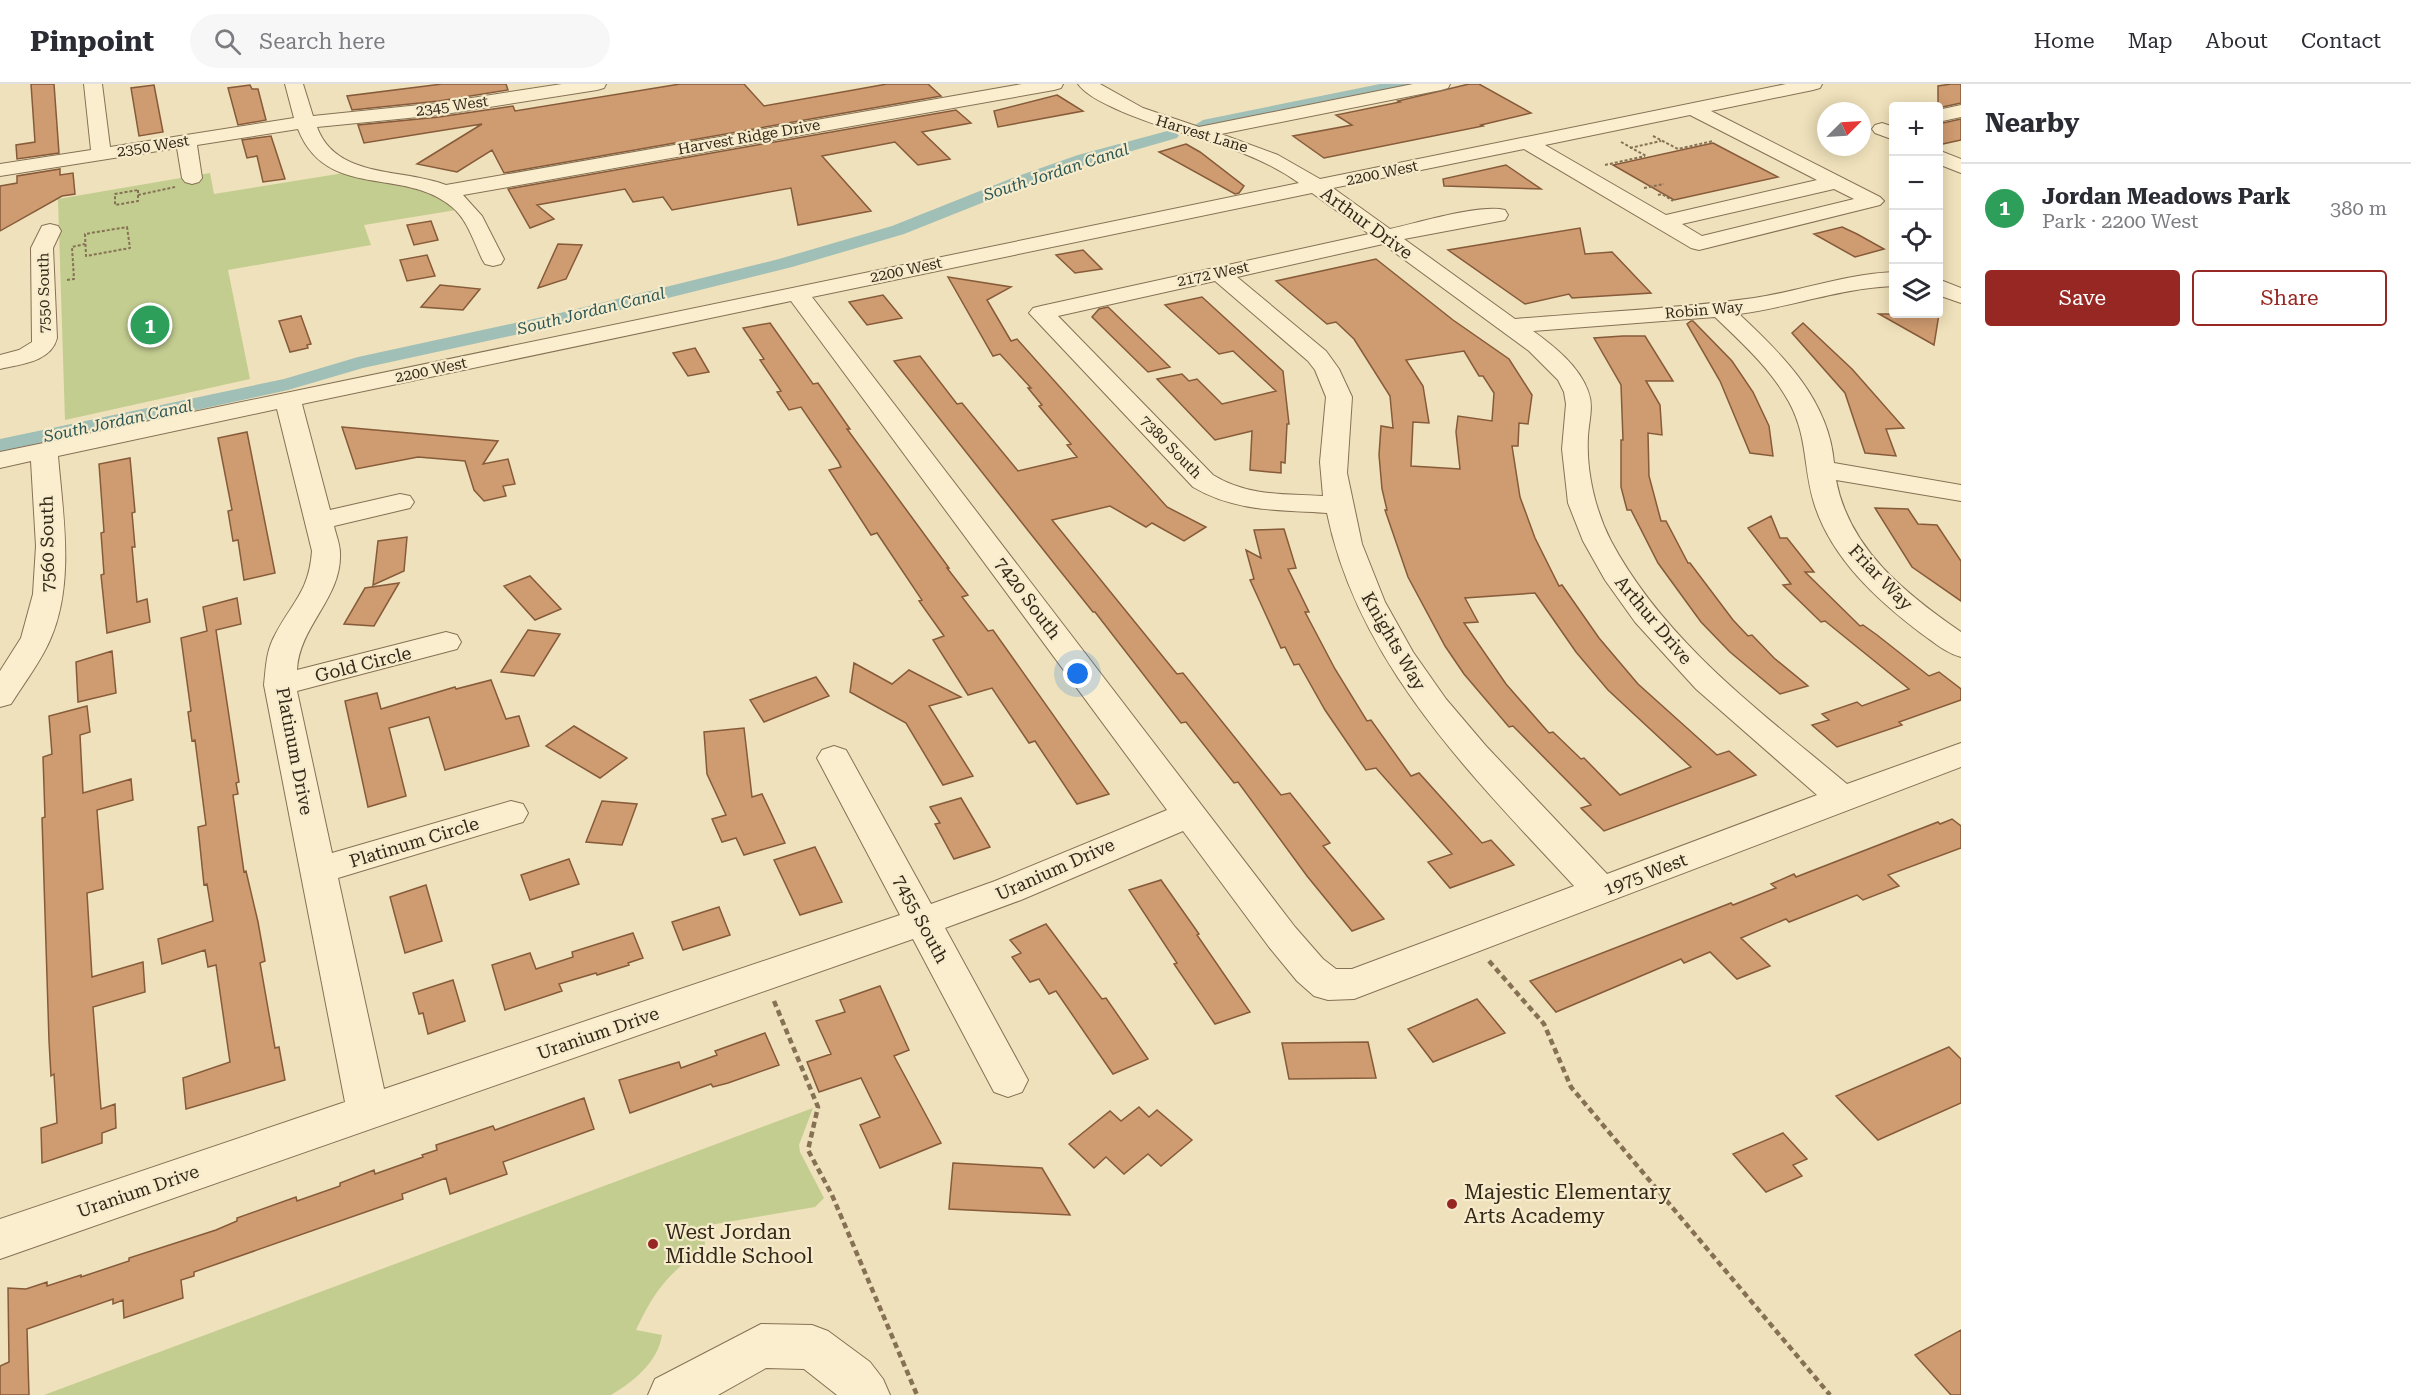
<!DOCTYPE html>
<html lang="en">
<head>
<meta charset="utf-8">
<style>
	body { margin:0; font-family:"Roboto Serif",serif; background:#f7f7f7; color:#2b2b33 }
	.controls { position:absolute; right:18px; top:18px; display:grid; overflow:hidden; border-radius:6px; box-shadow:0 3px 15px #0003 }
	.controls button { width:54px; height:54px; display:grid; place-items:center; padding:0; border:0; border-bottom:2px solid #e1e1e2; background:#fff; color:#2b2b33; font:30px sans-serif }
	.compass { position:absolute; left:1817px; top:18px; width:54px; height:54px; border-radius:50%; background:#fff; box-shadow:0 3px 15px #0003; rotate:66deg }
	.you { position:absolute; left:1078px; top:590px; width:21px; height:21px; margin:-15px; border:4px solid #fff; border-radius:50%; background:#1a73e8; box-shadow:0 0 0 9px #1a73e833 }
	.badge { display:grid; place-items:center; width:39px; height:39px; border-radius:50%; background:#972723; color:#fff; font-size:20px; font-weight:700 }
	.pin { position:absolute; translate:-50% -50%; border:3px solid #fff; box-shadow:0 2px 6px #0006 }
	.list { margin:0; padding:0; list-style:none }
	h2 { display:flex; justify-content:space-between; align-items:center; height:78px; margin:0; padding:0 24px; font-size:26px }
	h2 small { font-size:20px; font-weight:400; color:#7c7c81 }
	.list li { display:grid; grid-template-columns:39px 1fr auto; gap:18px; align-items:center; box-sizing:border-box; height:90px; padding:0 24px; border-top:2px solid #e1e1e2 }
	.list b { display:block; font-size:22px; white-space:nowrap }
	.list p { margin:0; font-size:20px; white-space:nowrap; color:#7c7c81 }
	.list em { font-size:20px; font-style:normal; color:#7c7c81 }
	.actions { display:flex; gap:12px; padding:18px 24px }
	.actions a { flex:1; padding:14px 0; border:2px solid #972723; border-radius:6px; text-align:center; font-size:21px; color:#972723 }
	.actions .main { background:#972723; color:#fff }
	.icon { flex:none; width:33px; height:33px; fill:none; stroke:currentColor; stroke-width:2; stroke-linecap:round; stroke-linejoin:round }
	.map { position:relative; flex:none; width:1961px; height:1311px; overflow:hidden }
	header { display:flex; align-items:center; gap:36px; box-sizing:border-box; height:84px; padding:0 30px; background:#fff; border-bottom:2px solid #e1e1e2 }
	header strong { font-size:28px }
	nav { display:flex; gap:33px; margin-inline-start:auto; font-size:21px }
	.search { width:420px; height:54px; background:#f7f7f7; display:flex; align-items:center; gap:15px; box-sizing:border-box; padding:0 21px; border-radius:33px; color:#7c7c81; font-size:22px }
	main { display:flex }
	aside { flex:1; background:#fff }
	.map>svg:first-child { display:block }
	.green { fill:#c3cd90 }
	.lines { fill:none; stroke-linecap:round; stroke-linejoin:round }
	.canal { fill:#a0bfb7; fill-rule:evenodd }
	.building { fill:#cf9b70; stroke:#865b3a; stroke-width:1.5; fill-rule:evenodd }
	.minor-casing { stroke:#867155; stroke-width:2 }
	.path-far1 { stroke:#867155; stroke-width:2; stroke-dasharray:3 2; stroke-linecap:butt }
	.path { stroke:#867155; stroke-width:4.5; stroke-dasharray:6 4; stroke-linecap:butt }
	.minor { fill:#faeece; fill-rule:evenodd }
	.poi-dot { fill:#972723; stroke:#f6ebcb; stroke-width:2 }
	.labels { text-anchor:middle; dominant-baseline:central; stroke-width:4.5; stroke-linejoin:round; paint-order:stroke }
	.far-street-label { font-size:15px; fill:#35281a; stroke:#f6ebcb }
	.far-water-label { font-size:16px; font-style:italic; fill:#295554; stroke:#f6ebcb }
	.street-label { font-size:18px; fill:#35281a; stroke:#f6ebcb }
	.near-poi-label { font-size:21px; fill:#35281a; stroke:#f6ebcb; text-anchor:start }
</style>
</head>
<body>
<header>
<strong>Pinpoint</strong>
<div class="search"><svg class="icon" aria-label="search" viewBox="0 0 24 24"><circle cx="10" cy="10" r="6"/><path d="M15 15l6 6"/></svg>Search here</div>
<nav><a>Home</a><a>Map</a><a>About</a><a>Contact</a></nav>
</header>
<main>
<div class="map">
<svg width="1961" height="1311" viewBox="0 0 1961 1311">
	<rect width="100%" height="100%" fill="#efe1bb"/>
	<path class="green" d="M210,89L214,110L344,89L417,106L442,115L456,126L364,141L371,161L228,186L250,295L65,336L58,115Z
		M813,1024L799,1061L800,1068L824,1114L815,1123L704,1142L705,1164C668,1189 655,1206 636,1246L662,1251C658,1278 633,1298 611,1311H44Z"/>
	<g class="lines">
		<path class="canal" d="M1380,0H1410L1402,5L1203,46L1195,41L1203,36Z
			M1171,46L1179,51L1177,54L1090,79L1027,101L904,150L792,183L552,243L363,284L288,306L0,369V355L284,295L358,273L552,231L779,175L892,142L1015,93L1078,71Z"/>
	</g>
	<path class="building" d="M31,0H54L59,69L17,75L16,61L35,58Z
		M442,0H506L508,6L439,17L352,26L347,12Z
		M680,0H744L764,22L887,0H928L941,12L504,89L492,66L457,88L417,80L482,40L364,59L358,41L439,33L513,22L515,27Z
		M1469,0H1479L1531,29L1481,41L1483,42L1324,74L1293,52L1352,41L1336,31L1400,18L1398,17Z
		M1951,0H1961V19L1938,24V2Z
		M154,1L163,48L139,52L131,4Z
		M250,1L252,5H258L266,36L238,41L228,4Z
		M1057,11L1083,27L998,43L994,27Z
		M956,26L971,39L922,48L950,75L918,81L895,58L822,72L871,127L798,141L791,104L672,126L663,113L633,118L625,105L537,121L554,135L530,144L508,105Z
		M1961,35V56L1938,61V40Z
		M271,52L285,95L263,98L257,72L247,74L242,56Z
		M1713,59L1778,93L1674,116L1613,81Z
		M1186,60L1200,68L1244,102L1239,109L1235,110L1159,68Z
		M1506,81L1541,105L1444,102L1443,95Z
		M60,85V91L73,89L75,110L62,112L0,147V102L17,99V92Z
		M431,137L438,156L414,161L407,141Z
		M1842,143L1857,150L1884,165L1855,173L1814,150Z
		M1580,144L1585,170L1612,168L1651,209L1572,214L1569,210L1525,220L1448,166Z
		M558,160L582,161L566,195L538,204Z
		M1083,166L1102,185L1075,189L1056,171Z
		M427,171L435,192L407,197L400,176Z
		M1376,175L1453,236L1509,275L1532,311L1528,340L1519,339L1518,362H1512L1520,413L1535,454L1559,502L1562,501L1599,554L1638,600L1717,671L1729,667L1756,691L1604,747L1581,724L1591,721L1513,642L1509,643L1464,590L1445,562L1408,493L1385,426H1387L1382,405L1379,371L1381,342L1393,344L1390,312L1354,255L1336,238L1327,240L1276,197ZM1464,267L1479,292H1483L1494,309L1492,337L1458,332L1456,348L1460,385L1411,382L1413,338L1429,339L1423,302L1406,276ZM1535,509L1576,568L1608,606L1691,683L1620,711L1584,674L1581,675L1553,648L1549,649L1506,600L1464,539L1478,538L1465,514Z
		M948,193L1011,203L987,216L1011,257L1017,255L1167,423L1206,443L1184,457L1152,439L1146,443L1110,422L1052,436L1177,590L1183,589L1281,711L1290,709L1330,759L1323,762L1384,835L1352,847L1307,792L1238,698L1234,699L1186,638L1181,639L1095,528H1093L1057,483L894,277L920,272L957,320L962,319L1018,387L1077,373L1067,361L1071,360L1039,322L1042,321L1028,304H1031L1000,270L993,272Z
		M440,201L480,205L463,226L421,223Z
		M883,211L902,234L867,241L849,218Z
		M1202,213L1283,287L1289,340H1287L1285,379L1281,378V389L1250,386L1252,347L1215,356L1157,295L1182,290L1189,297L1197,295L1222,320L1276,307L1233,267L1219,270L1165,221Z
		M1108,223L1170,283L1148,288L1092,233L1099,225Z
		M1879,230H1939L1934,261Z
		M301,232L311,260L307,261L308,264L290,268L279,237Z
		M1691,237H1693L1732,277L1753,308L1769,342L1773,372L1750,369L1720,297L1687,240Z
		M770,239L813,300L818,299L850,345H847L949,484H947L968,511L962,513L988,547L993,546L1109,710L1077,720L1035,657L1029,659L992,604L968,611L933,556L944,552L919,517L922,516L877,449L871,451L829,386L841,383L838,377L801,323L789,326L777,308L781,307L760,276L764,275L743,244Z
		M1803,239L1852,285L1904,344L1886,345L1896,372L1865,369L1845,309L1792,249Z
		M1623,252H1645L1673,297H1646L1660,321L1662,351L1648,349L1649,392L1661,437H1666L1688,479H1690L1733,536L1748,552L1752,551L1774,574L1808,602L1780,610L1730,568L1701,538L1658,479L1631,426H1627L1621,403V356H1623L1621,301L1594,254Z
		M695,264L709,288L688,292L673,269Z
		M342,343L498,357L483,380L508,375L515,400L503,402L506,412L484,417L474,406L465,377L418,373L356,385Z
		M247,348L275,489L244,496L238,456L233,457L228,427L232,426L218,354Z
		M130,374L135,428L132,429L135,463H132L137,518L147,515L150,538L107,549L101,491L104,490L101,449L104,448L99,380Z
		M1875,424L1908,425L1918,440L1937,441L1961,477V517L1912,483Z
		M1771,432L1780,454H1787L1814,488H1805L1860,542L1863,541L1877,551L1929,592L1939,588L1961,605V616L1899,638L1902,641L1837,663L1812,641L1829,636L1822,630L1857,618L1862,622L1909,605L1825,537L1821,538L1783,501L1791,500L1748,444Z
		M1284,445L1296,484L1288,485L1309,528H1305L1335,585L1367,637L1371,636L1411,692L1419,689L1482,759L1491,756L1514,781L1450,804L1428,778L1452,770L1376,684L1366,686L1325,626L1299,580L1294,581L1285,563L1281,564L1250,496L1254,495L1246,466L1261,474L1254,446Z
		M407,453L404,487L373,501L378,457Z
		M530,492L561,525L535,536L504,502Z
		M399,499L374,542L344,540L365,504Z
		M237,514L241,540L216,546L239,698L236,699L238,710L233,711L244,788L246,787L258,838L265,877L260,879L275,964L279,963L285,996L186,1025L183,994L230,978L216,881L208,883L205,866L162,880L158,855L213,837L207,800L204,801L198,743L206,741L195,656L192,657L188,628L191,627L181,554L207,547L203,523Z
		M528,546L560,550L534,592L501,588Z
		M112,567L116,609L78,618L76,578Z
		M854,579L892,600L909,586L961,613L929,622L973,692L943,701L906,639L850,608Z
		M816,593L829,612L764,638L750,616Z
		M491,596L506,635L519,632L529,662L445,686L429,633L389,644L406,712L368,723L345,617L377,609L381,625L455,603L456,605Z
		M87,622L90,648L80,651L83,709L131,695L133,716L97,726L103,805L87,809L92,893L143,878L145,908L93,923L101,1025L115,1020L116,1044L102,1049V1059L42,1079L41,1044L57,1039L54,990L51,992L49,957L42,734L45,733L43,673L52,670L49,632Z
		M574,642L627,674L600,694L546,662Z
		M744,644L752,713L762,710L785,759L744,771L736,754L722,758L712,735L726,731L707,690L704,648Z
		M961,714L990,763L954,775L935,740L940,739L930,723Z
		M602,717L637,720L622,761L586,758Z
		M1952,735L1961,742V764L1888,791L1899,802L1863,816L1857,811L1789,838L1786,835L1741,854L1770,882L1737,895L1710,868L1684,879L1681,875L1556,928L1530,897L1731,819L1733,821L1776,804L1771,800L1794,790L1796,793L1938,738L1940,740Z
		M815,763L842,818L800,831L774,776Z
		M569,775L579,800L530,816L521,791Z
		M1161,796L1199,850L1197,851L1250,928L1215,940L1174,880L1177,879L1129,806Z
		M426,801L442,857L405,869L390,813Z
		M719,823L730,851L683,866L672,838Z
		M1046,840L1102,915L1106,914L1148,975L1113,990L1056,907L1049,910L1039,895L1030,898L1012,873L1021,869L1010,856Z
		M633,849L643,874L628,879L629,881L597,891L596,889L559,900L562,907L505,926L492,881L530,869L536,885L573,873L572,868Z
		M453,896L465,937L428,950L423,929L419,930L413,909Z
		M880,902L909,966L894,972L941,1059L880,1084L860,1041L880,1033L861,994L819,1008L807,978L831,970L816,937L845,928L840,916Z
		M1477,915L1505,949L1433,978L1408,945Z
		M765,949L779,981L728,999L713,1003L711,1000L630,1029L619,996L679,978L681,984L717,971L715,967Z
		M1368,958L1376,994L1289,995L1282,959Z
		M1949,963L1961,975V1019L1878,1056L1836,1012Z
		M584,1014L594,1045L503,1078L507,1090L450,1110L446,1094L402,1110L403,1115L194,1188V1192L181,1196L183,1214L124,1234L123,1216L113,1220V1215L27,1245L29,1311H0V1282L9,1278L8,1204L26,1205L47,1198V1202L81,1191V1193L129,1177V1174L216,1146L237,1137V1134L296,1113L297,1117L340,1102V1099L374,1086L375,1090L423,1073L422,1071L437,1066L436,1061L493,1042L495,1046Z
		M1139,1023L1149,1033L1157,1026L1192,1056L1161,1082L1148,1070L1124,1090L1106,1073L1094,1084L1069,1060L1110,1027L1121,1037Z
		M1783,1049L1807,1075L1793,1081L1802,1092L1766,1108L1733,1070Z
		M953,1079L1042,1084L1070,1131L949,1125Z
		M1961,1246V1311H1951L1915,1271Z"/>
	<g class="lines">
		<g class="minor-casing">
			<path id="minor" d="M84,0H102L110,63L294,34L285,0H303L313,32L439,19L562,0H606L604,4L597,6L439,31L317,43C336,95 402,84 446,101L1022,0H1063L1061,4L1054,6L463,111L482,132L504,175L501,180L493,182L485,180L482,175C474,158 467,135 452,123C404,82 326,117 298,45L197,61L202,94L199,98L192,100L185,98L182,94L177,64L0,92V80L91,66Z
				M1078,0H1100L1143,24L1199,43L1413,0H1450L1448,4L1441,6L1221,50L1278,71L1320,95L1786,0H1822L1820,4L1813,6L1711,27L1880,113L1884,117L1880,121L1699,166L1691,164L1524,65L1333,104L1390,145C1418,139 1479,120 1505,126L1508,131L1505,136L1404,155L1515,235C1595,228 1675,225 1754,214C1801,207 1845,190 1894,188V202C1841,204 1791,223 1739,230C1782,270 1829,316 1834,379L1961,401V417L1836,396C1849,465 1906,510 1961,548V573C1946,569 1935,559 1922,550C1877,516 1831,474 1814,419C1803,383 1808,353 1789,318C1771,285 1742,259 1715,233L1533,247C1554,262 1579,282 1588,307C1594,322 1589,336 1588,352C1586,387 1595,426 1611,457C1665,558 1761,628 1847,700L1961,659V683L1354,915L1328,916L1314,912L1297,897L1269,863L1183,747L1021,816L945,844L1028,996L1022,1008L1008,1013L994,1008L913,855L0,1175V1135L345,1018L264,601C266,583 266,567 275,551C292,518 309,508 312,467L277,325L58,372C63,431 75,500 50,556C40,579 24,599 11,620L0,623V587L21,554L33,510L36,462L31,377L0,384V368L1299,99C1244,59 1172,52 1112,23C1101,18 1085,10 1078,0ZM1690,31L1817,96L1666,131L1545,61ZM1834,105L1854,115L1702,152L1682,140ZM1312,109L1369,150L1041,222L1033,224L1029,229L1193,403C1235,428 1280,426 1327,429C1358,580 1473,693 1574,802L1352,885H1336L1323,875L1295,843L812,213ZM1383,160L1529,267L1558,296L1564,308L1566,320L1562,365L1568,419L1583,457L1605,496L1635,538L1696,605L1817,711L1607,790L1486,662L1446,615L1413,568L1385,518L1362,460L1347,389L1352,313L1339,285L1326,267L1237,193ZM1215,197L1308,277L1315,286L1326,313L1320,378L1323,412C1284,410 1247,412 1213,391L1058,232ZM791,217L1167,726L995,797L931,820L846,666L834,662L822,666L817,674L900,831L384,1005L338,794L523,738L528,729L523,720L511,717L332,769L297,607L457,565L461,558L457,551L446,548L297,586C299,542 342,514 340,469C340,460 336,451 334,442L410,424L414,418L410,412L400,410L330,426L302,320Z
				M1961,21V33L1938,38V26Z
				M1882,39L1894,43V56L1875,49L1872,45L1875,41Z
				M1938,66L1961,75V89L1938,80Z
				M50,140L58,142L61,147L53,164L57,254C51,278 21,280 0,285V271L19,266L32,258L31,164L42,142Z
				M1938,195L1961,204V219L1938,211Z
				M761,1240L812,1241L828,1247L870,1278L883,1295L890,1311H837L804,1285L766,1284L718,1311H648L655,1295Z"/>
		</g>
		<path class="path-far1" d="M1653,52L1678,65L1713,57
			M1621,58L1646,72
			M1630,64L1661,57
			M1605,81L1645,72
			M1644,104L1664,100
			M138,106V117L115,121V110Z
			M138,111L175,103
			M1658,111L1662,110L1673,117
			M127,143L130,164L86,172L85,150Z
			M67,196L74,195L72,163L85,160"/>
		<path class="path" d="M1489,877L1544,940L1571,1003L1830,1311
			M774,917L818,1023L808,1066L832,1111L917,1311"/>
		<use href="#minor" class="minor"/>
	</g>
	<g class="poi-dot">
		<circle cx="1452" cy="1120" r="6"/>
		<circle cx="653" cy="1160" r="6"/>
	</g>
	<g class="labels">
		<g class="far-street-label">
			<text transform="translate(452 22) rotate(-8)">2345 West</text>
			<text transform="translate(1202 50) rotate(17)">Harvest Lane</text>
			<text transform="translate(749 53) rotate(-10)">Harvest Ridge Drive</text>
			<text transform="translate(153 62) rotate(-9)">2350 West</text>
			<text transform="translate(1382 89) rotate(-12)">2200 West</text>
			<text transform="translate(906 186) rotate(-12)">2200 West</text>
			<text transform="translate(1213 190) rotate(-12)">2172 West</text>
			<text transform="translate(44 209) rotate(-91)">7550 South</text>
			<text transform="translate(1704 226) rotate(-5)">Robin Way</text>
			<text transform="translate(431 286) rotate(-12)">2200 West</text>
			<text transform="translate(1171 363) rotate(46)">7380 South</text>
		</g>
		<g class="far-water-label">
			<text transform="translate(1056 88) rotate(-18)">South Jordan Canal</text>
			<text transform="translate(591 227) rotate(-14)">South Jordan Canal</text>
			<text transform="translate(118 337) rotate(-12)">South Jordan Canal</text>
		</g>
		<g class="street-label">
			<text transform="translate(1367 139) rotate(36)">Arthur Drive</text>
			<text transform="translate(47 460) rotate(-91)">7560 South</text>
			<text transform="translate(1881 493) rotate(46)">Friar Way</text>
			<text transform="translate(1028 514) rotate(53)">7420 South</text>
			<text transform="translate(1654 536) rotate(50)">Arthur Drive</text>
			<text transform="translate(1394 557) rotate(60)">Knights Way</text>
			<text transform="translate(363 580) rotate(-14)">Gold Circle</text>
			<text transform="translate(295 667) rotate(79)">Platinum Drive</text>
			<text transform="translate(414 758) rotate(-17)">Platinum Circle</text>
			<text transform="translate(1055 785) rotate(-24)">Uranium Drive</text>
			<text transform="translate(1645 790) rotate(-21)">1975 West</text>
			<text transform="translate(921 835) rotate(62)">7455 South</text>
			<text transform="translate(598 949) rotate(-19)">Uranium Drive</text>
			<text transform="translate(138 1107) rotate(-19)">Uranium Drive</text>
		</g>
		<g class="near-poi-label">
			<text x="1464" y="1108">Majestic Elementary<tspan x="1464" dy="24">Arts Academy</tspan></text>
			<text x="665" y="1148">West Jordan<tspan x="665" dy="24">Middle School</tspan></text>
		</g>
	</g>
</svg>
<div class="controls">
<button>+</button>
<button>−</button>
<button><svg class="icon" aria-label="locate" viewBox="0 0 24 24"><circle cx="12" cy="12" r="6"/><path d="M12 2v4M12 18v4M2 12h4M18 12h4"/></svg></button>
<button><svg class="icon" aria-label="layers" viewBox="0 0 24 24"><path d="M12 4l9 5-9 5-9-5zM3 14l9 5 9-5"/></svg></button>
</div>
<svg class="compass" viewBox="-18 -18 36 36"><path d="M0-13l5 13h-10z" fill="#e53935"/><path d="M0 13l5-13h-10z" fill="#7c7c81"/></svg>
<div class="you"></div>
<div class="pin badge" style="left:150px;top:241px;background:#2e9e5b">1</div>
</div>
<aside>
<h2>Nearby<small></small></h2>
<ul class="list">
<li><span class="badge" style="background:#2e9e5b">1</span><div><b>Jordan Meadows Park</b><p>Park · 2200 West</p></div><em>380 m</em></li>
</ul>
<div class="actions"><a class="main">Save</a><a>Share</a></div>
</aside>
</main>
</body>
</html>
